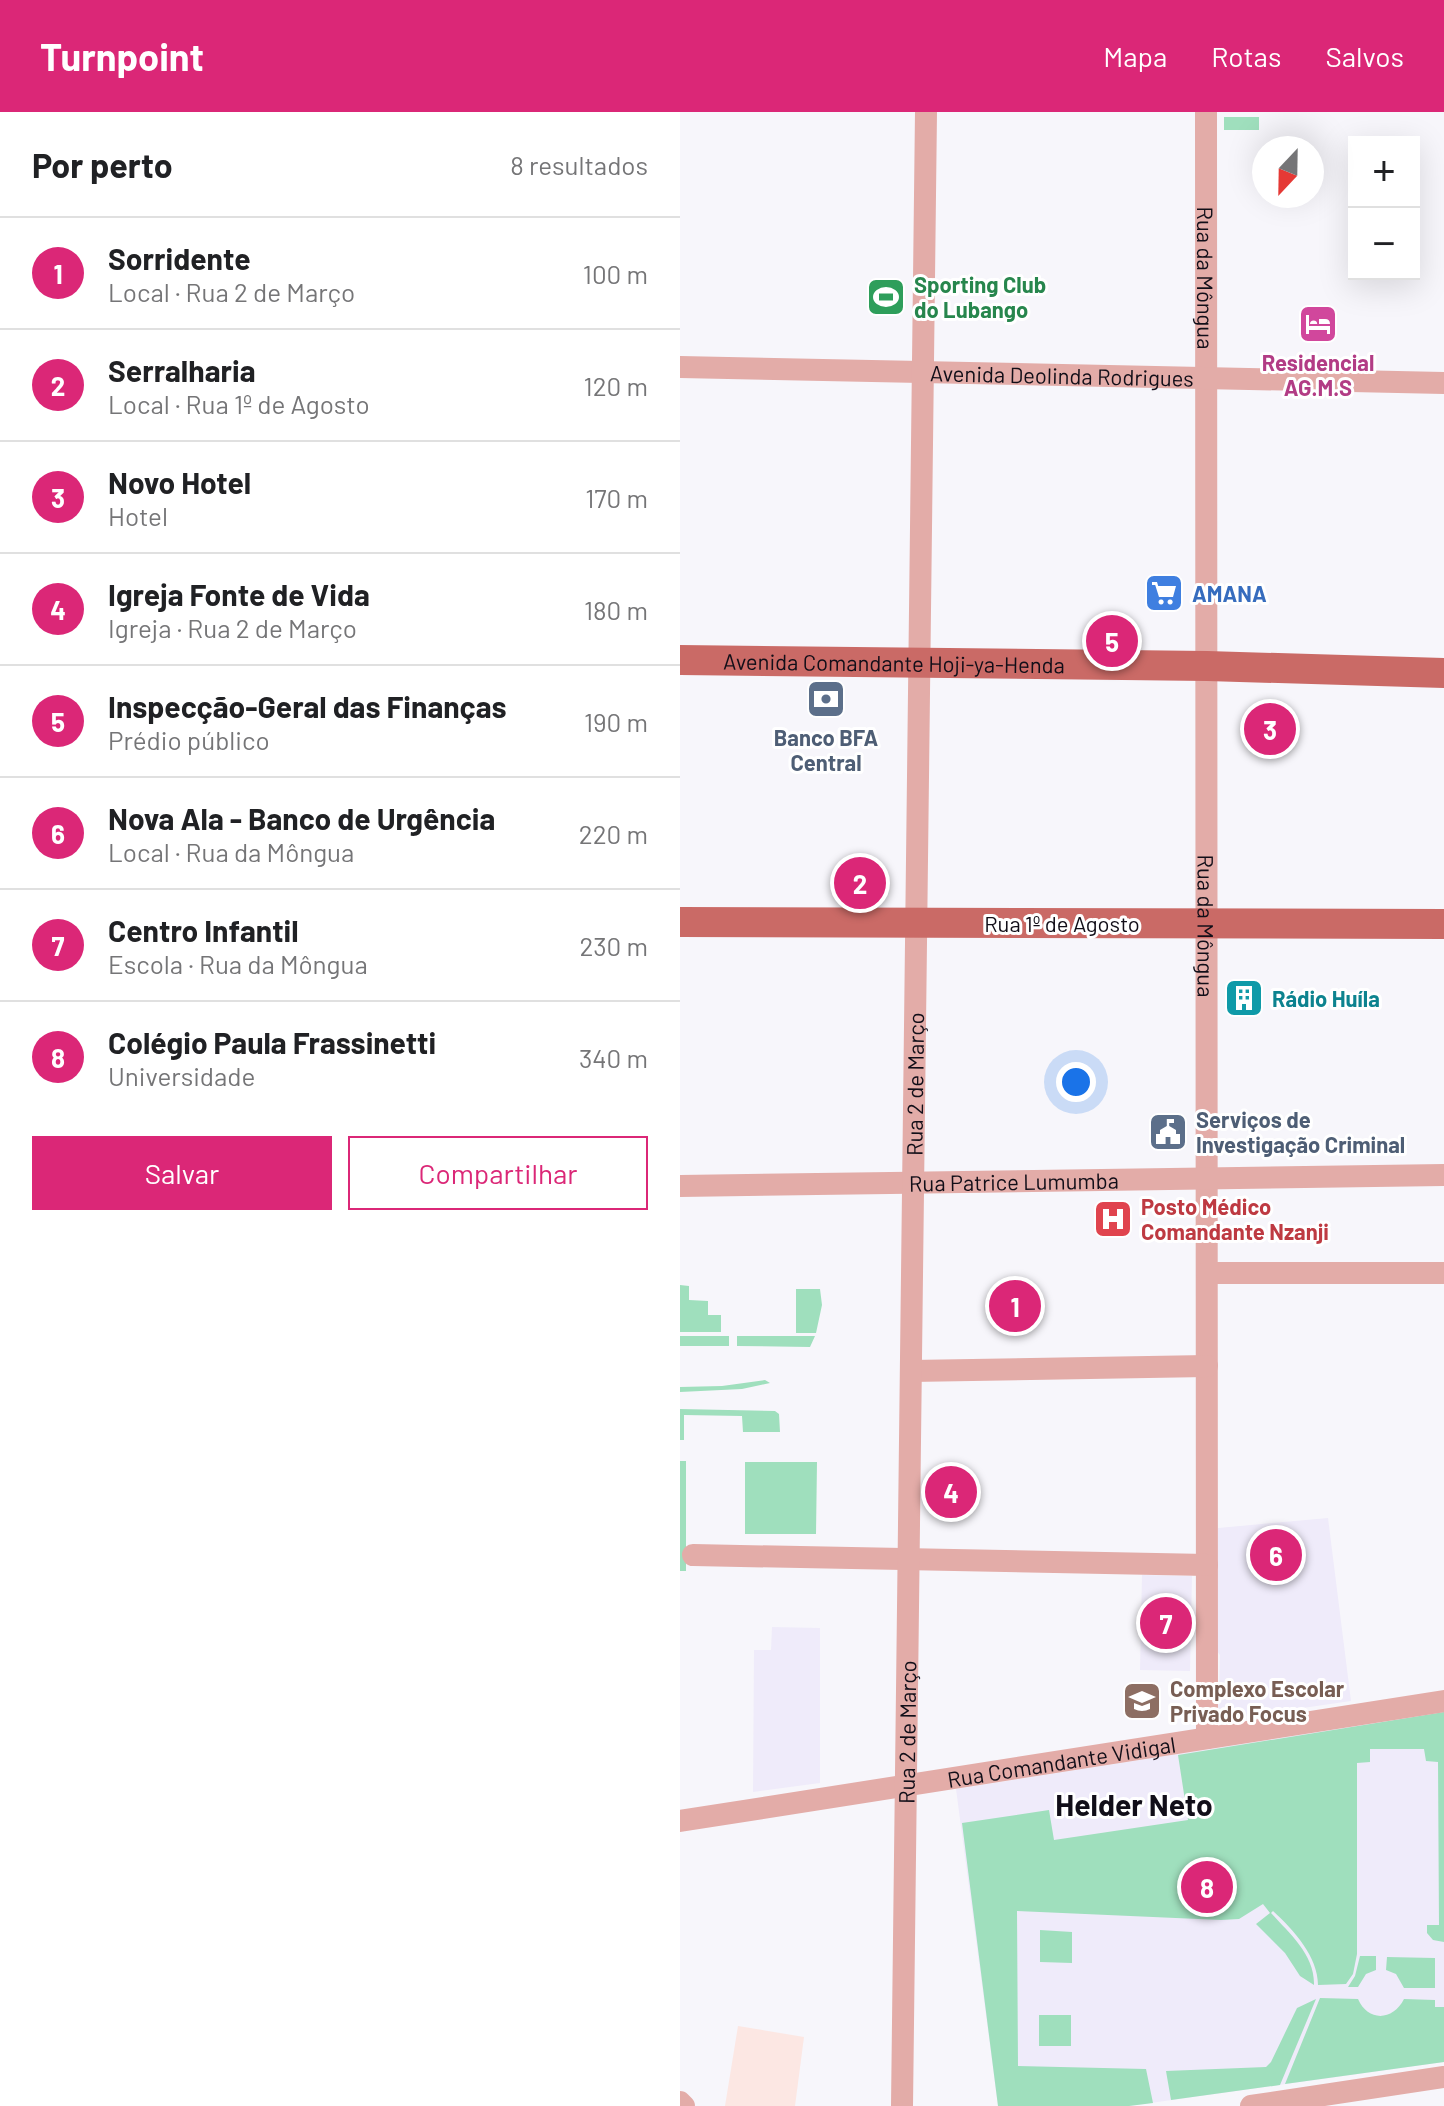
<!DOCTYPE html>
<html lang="pt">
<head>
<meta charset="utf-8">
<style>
	body { margin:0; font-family:Barlow,sans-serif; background:#f2f2f2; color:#202124 }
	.controls { position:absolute; right:24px; top:24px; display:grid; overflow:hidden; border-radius:0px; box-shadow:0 8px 32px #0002 }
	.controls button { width:72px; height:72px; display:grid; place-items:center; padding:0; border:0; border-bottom:2px solid #e0e0e0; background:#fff; color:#202124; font:40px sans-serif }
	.compass { position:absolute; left:572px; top:24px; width:72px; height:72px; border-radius:50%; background:#fff; box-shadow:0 8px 32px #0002; rotate:202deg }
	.you { position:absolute; left:396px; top:970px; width:28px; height:28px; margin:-20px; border:6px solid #fff; border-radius:50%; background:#1a73e8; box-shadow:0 0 0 12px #1a73e833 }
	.badge { display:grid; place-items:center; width:52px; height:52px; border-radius:50%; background:#db2777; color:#fff; font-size:26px; font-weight:700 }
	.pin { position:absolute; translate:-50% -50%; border:4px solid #fff; box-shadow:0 2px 8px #0006 }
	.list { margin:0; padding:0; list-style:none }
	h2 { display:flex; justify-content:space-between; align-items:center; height:104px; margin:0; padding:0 32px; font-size:34px }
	h2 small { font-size:26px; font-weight:400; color:#757577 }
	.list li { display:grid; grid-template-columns:52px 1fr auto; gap:24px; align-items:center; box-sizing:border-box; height:112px; padding:0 32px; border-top:2px solid #e0e0e0 }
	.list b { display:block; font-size:30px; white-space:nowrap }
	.list p { margin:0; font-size:26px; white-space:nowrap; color:#757577 }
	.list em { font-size:26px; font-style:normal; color:#757577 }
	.actions { display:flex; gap:16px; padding:24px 32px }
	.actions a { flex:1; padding:18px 0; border:2px solid #db2777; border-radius:0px; text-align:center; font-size:28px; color:#db2777 }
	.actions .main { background:#db2777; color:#fff }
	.map { position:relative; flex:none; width:764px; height:1994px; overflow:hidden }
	header { display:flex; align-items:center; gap:48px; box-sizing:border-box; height:112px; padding:0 40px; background:#db2777; color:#fff }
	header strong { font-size:38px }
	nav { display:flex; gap:44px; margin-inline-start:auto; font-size:28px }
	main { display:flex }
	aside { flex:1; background:#fff }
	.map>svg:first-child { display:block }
	.commercial { fill:#fce7e3 }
	.built { fill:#efebfa }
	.green { fill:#9fdfbd }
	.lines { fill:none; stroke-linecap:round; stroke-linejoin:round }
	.minor { stroke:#e3aca8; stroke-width:22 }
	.major { stroke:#ca6a66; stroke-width:30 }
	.labels { text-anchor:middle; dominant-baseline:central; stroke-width:6; stroke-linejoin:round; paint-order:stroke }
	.street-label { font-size:22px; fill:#110e18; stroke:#fff }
	.leisure-label { font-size:22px; font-weight:bold; fill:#27864d; stroke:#fff; text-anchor:start }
	.hotel-label { font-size:22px; font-weight:bold; fill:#b23c85; stroke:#fff }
	.shop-label { font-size:22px; font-weight:bold; fill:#366cbe; stroke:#fff; text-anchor:start }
	.service-label { font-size:22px; font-weight:bold; fill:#4e5e75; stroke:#fff }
	.culture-label { font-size:22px; font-weight:bold; fill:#0d838f; stroke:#fff; text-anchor:start }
	.health-label { font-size:22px; font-weight:bold; fill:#be3a42; stroke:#fff; text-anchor:start }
	.education-label { font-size:22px; font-weight:bold; fill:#785e54; stroke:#fff; text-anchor:start }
	.district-label { font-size:30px; font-weight:bold; fill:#110e18; stroke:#fff }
</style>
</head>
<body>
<header>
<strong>Turnpoint</strong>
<nav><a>Mapa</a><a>Rotas</a><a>Salvos</a></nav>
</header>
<main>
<aside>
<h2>Por perto<small>8 resultados</small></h2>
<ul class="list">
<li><span class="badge">1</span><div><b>Sorridente</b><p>Local · Rua 2 de Março</p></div><em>100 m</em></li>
<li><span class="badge">2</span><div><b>Serralharia</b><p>Local · Rua 1º de Agosto</p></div><em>120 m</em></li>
<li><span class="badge">3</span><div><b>Novo Hotel</b><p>Hotel</p></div><em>170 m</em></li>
<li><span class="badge">4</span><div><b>Igreja Fonte de Vida</b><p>Igreja · Rua 2 de Março</p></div><em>180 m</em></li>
<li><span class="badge">5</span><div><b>Inspecção-Geral das Finanças</b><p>Prédio público</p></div><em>190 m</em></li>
<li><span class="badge">6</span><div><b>Nova Ala - Banco de Urgência</b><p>Local · Rua da Môngua</p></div><em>220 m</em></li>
<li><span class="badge">7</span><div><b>Centro Infantil</b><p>Escola · Rua da Môngua</p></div><em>230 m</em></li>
<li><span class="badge">8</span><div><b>Colégio Paula Frassinetti</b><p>Universidade</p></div><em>340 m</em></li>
</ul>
<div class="actions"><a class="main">Salvar</a><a>Compartilhar</a></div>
</aside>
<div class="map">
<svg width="764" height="1994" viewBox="0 0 764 1994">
	<rect width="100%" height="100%" fill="#f7f6fb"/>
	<path class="commercial" d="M58,1914L124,1925L115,1994H45Z"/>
	<path class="built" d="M648,1406L671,1589L540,1608L536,1605L535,1586L539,1584L540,1543L536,1538L538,1416Z
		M462,1463L512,1464L510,1559L460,1558Z
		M92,1515L140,1516V1671L73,1680L74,1538H91Z
		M764,1600V1950L449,1994H318L276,1677Z"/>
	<path class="green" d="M544,5H579V18H544Z
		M0,1173L9,1174V1188L28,1189V1203H41V1220H0Z
		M116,1177H140L142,1193L136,1221H116Z
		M0,1224H49V1234H0Z
		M57,1224H135L130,1235L57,1234Z
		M85,1268L90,1271L62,1277L0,1280V1275L42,1274Z
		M0,1297L95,1299L99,1302L100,1320H63L62,1304L4,1303V1328H0Z
		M0,1349H6V1459H0Z
		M65,1350H137L136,1422H65Z
		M764,1600V1830L753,1828L747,1821V1813H759L758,1650L746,1649L744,1637H690V1650L677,1651V1842L673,1862L666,1872L638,1873C638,1845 614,1818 593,1799L591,1801C610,1822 635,1843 634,1873L620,1864L605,1841L576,1812L590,1801L583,1792L559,1807L541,1808L337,1799L338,1954L466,1957L473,1991L449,1994H318L282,1711L369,1698L374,1728L508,1708L498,1643Z
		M360,1818L392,1820V1851L360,1850Z
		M680,1844H696V1858L686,1862L678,1875H668L675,1864Z
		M707,1845L755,1846V1876H724L716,1862L706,1858Z
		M640,1886L678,1887C688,1910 713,1909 724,1887L755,1888V1895H764V1950L605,1972Z
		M636,1887L600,1973L491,1988L486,1959L586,1955L591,1950L617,1896Z
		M359,1903H391V1934H359Z"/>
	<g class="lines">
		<g class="minor">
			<path id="s1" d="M526,0L527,1626"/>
			<path id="s2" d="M0,255L764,271"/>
			<path id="s3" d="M0,1074L764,1063"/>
			<path d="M527,1161H764"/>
			<path d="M231,1259L527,1254"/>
			<path d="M13,1443L527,1453"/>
			<path id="s4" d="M0,1709L764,1589"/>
			<path d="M0,1990L4,1994"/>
			<path id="s5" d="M222,1994L246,0"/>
			<path d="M571,1994L764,1965"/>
		</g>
		<g class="major">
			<path id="s6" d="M0,548L527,554L764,561"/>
			<path d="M0,810L764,812"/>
		</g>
	</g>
	<defs>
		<g id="stadium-square" transform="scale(2)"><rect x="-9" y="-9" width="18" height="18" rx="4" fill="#2e9e5b" stroke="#fff"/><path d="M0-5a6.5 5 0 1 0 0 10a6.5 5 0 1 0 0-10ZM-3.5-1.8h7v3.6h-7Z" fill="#fff"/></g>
		<g id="hotel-square" transform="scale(2)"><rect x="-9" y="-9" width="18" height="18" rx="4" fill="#d1479c" stroke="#fff"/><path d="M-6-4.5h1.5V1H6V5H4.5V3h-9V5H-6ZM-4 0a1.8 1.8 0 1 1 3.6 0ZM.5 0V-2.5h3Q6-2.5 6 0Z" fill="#fff"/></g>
		<g id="supermarket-square" transform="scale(2)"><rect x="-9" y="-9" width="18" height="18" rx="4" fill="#3f7fe0" stroke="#fff"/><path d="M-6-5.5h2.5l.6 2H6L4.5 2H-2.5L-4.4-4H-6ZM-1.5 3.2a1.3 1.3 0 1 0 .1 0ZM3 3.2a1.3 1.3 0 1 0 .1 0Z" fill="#fff"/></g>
		<g id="bank-square" transform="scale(2)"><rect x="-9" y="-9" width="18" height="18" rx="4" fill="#5c6f8a" stroke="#fff"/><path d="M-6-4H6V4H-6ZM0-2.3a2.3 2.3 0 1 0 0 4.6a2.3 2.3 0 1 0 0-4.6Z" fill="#fff"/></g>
		<g id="building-square" transform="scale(2)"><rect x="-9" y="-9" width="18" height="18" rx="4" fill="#0f9aa8" stroke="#fff"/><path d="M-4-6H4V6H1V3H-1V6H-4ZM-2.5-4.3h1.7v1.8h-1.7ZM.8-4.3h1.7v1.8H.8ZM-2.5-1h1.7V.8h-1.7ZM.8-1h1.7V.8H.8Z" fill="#fff"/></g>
		<g id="civic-square" transform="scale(2)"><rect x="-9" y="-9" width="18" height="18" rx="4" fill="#5c6f8a" stroke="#fff"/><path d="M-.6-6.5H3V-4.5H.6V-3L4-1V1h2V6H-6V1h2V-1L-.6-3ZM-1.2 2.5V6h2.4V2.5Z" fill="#fff"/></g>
		<g id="hospital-square" transform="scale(2)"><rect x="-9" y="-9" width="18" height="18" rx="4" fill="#e0444e" stroke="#fff"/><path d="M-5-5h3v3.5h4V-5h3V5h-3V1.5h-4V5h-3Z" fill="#fff"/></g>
		<g id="school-square" transform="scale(2)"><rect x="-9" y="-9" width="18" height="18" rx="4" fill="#8d6e63" stroke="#fff"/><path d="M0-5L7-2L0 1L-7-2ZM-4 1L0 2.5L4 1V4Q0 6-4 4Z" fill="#fff"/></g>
	</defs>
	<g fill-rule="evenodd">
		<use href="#stadium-square" x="206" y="185"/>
		<use href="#hotel-square" x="638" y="212"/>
		<use href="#supermarket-square" x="484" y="481"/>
		<use href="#bank-square" x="146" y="587"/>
		<use href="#building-square" x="564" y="886"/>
		<use href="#civic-square" x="488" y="1020"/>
		<use href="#hospital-square" x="433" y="1107"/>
		<use href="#school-square" x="462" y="1589"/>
	</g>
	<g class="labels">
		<g class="street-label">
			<text stroke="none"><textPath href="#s1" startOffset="166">Rua da Môngua</textPath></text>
			<text stroke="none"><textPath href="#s2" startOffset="382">Avenida Deolinda Rodrigues</textPath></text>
			<text stroke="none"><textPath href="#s6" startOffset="214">Avenida Comandante Hoji-ya-Henda</textPath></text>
			<text x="382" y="811">Rua 1º de Agosto</text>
			<text stroke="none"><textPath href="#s1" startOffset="814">Rua da Môngua</textPath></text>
			<text stroke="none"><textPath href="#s5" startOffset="1022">Rua 2 de Março</textPath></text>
			<text stroke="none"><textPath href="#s3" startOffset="334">Rua Patrice Lumumba</textPath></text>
			<text stroke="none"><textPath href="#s5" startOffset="374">Rua 2 de Março</textPath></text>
			<text stroke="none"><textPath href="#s4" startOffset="386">Rua Comandante Vidigal</textPath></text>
		</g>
		<g class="leisure-label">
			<text x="234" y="172">Sporting Club<tspan x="234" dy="25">do Lubango</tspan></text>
		</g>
		<g class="hotel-label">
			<text x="638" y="250">Residencial<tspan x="638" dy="25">AG.M.S</tspan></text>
		</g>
		<g class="shop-label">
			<text x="512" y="481">AMANA</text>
		</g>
		<g class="service-label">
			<text x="146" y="625">Banco BFA<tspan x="146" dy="25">Central</tspan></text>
			<text x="516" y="1007" text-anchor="start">Serviços de<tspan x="516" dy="25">Investigação Criminal</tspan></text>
		</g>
		<g class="culture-label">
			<text x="592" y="886">Rádio Huíla</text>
		</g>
		<g class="health-label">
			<text x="461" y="1094">Posto Médico<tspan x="461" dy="25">Comandante Nzanji</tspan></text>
		</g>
		<g class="education-label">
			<text x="490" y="1576">Complexo Escolar<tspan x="490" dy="25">Privado Focus</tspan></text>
		</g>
		<g class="district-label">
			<text x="454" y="1692">Helder Neto</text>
		</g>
	</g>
</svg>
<div class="controls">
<button>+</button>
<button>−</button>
</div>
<svg class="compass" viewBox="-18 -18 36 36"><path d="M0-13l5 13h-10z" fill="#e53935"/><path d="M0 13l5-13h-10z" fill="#757577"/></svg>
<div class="you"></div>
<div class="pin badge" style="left:335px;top:1194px">1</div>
<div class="pin badge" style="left:180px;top:771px">2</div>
<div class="pin badge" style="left:590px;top:617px">3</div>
<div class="pin badge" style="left:271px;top:1380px">4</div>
<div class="pin badge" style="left:432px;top:529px">5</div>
<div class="pin badge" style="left:596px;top:1443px">6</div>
<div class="pin badge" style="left:486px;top:1511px">7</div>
<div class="pin badge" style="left:527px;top:1775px">8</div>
</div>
</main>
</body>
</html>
